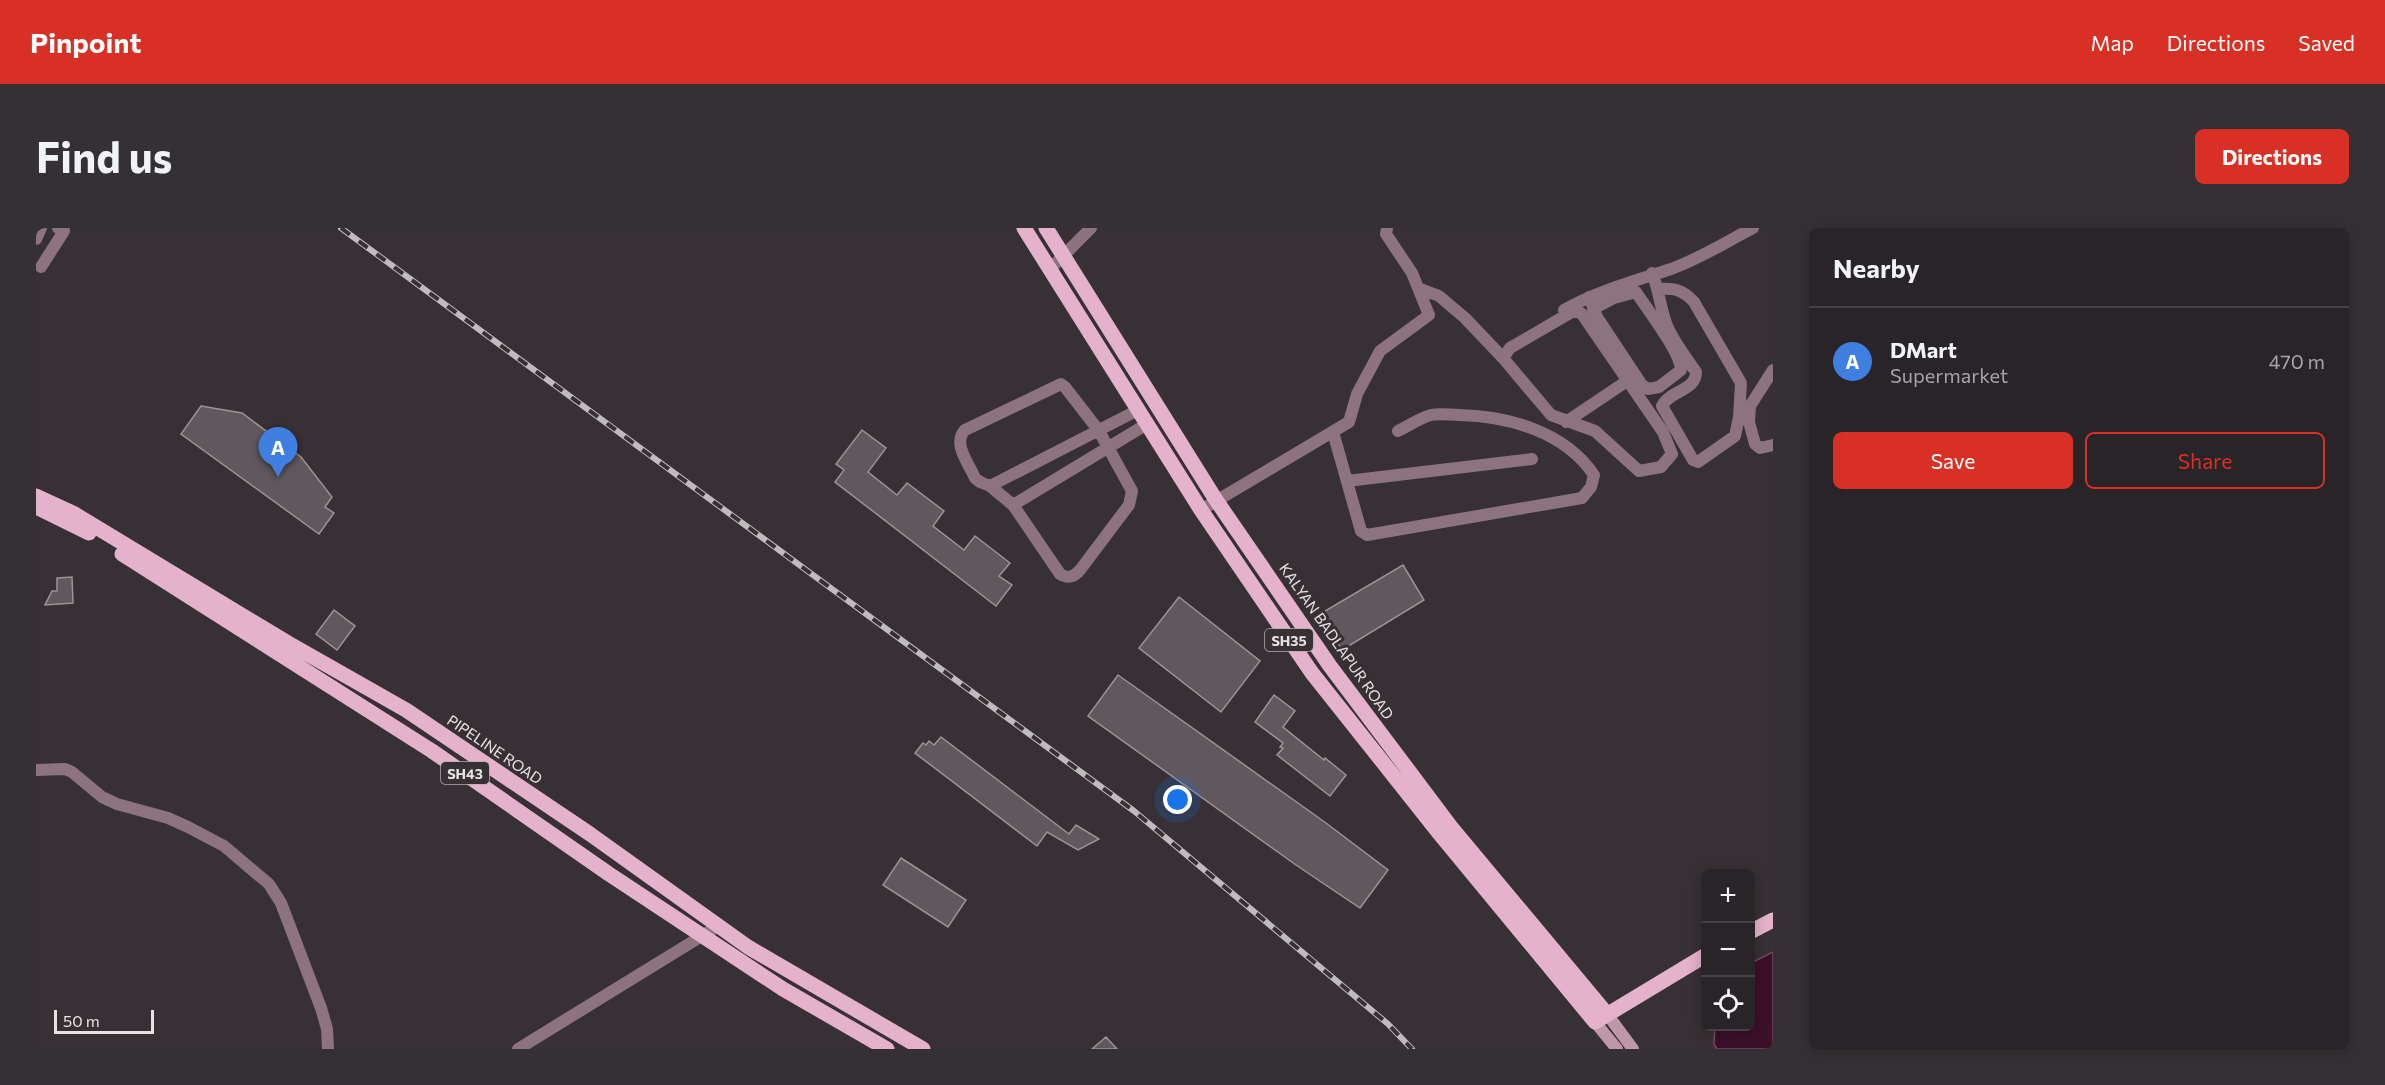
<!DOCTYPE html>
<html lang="en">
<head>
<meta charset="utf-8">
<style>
	body { margin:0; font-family:Commissioner,sans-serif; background:#353033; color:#f1f3f6 }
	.controls { position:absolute; right:18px; bottom:18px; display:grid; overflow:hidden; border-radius:9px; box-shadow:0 3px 15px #0003 }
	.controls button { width:54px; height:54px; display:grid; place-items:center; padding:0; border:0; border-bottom:2px solid #454144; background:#292427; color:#f1f3f6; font:30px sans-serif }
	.scale { position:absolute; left:18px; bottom:15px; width:100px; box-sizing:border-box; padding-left:6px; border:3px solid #e6e2e4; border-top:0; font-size:16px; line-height:21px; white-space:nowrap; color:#e6e2e4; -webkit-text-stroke:4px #373034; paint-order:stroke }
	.you { position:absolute; left:1142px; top:572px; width:21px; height:21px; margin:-15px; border:4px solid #fff; border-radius:50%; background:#1a73e8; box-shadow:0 0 0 9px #1a73e833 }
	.badge { display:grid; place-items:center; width:39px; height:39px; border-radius:50%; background:#d93025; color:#fff; font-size:20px; font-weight:700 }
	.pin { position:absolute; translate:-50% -50px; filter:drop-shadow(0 2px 3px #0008) }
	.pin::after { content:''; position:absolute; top:32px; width:21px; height:18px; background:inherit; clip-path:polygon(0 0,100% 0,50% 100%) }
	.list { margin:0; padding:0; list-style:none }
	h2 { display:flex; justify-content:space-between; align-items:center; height:78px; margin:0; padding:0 24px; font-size:26px }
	h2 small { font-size:20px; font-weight:400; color:#a5a4a7 }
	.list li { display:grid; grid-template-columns:39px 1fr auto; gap:18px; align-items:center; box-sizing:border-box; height:108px; padding:0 24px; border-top:2px solid #454144 }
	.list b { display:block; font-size:22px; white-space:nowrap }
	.list p { margin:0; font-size:20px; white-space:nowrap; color:#a5a4a7 }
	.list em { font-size:20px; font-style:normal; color:#a5a4a7 }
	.actions { display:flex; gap:12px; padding:18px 24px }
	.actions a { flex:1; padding:14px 0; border:2px solid #d93025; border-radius:9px; text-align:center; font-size:21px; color:#d93025 }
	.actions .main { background:#d93025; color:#fff }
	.icon { flex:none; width:33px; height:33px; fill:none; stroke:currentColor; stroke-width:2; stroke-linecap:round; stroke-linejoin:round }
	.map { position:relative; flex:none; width:1737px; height:821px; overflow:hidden; border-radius:9px }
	header { display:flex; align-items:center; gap:36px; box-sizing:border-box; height:84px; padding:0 30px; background:#d93025; color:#fff }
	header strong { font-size:28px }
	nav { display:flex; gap:33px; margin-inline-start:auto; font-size:21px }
	.intro { display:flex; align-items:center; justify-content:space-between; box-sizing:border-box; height:144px; padding:0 36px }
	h1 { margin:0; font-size:42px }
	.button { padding:15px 27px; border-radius:9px; background:#d93025; color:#fff; font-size:21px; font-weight:700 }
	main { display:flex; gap:36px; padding:0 36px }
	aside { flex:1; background:#292427; border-radius:9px; box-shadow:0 3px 15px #0003 }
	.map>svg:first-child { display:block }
	.water { fill:#3c0f29; stroke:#6f4e61; stroke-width:1.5 }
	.building { fill:#60585c; stroke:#9c9397; stroke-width:1.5 }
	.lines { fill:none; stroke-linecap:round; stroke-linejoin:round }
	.street { stroke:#8c737e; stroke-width:12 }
	.secondary { stroke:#be97a9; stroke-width:12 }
	.primary { stroke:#e4b2ca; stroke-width:15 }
	.rail-casing { stroke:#c0bbbe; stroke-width:6 }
	.rail { stroke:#373034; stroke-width:4; stroke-dasharray:11; stroke-linecap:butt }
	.labels { text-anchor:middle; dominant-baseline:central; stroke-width:6; stroke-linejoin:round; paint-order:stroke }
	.shield { fill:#373034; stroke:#b2adaf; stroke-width:1.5 }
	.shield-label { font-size:14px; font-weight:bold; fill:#e6e2e4 }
	.street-label { font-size:15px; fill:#e6e2e4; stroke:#373034 }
</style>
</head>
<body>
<header>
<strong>Pinpoint</strong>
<nav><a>Map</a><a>Directions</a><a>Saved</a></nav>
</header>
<div class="intro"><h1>Find us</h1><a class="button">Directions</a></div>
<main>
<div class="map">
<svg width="1737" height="821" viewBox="0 0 1737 821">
	<rect width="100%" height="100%" fill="#373034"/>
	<path class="water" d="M1737,724V821H1681L1678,816L1679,799L1714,798L1715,735Z"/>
	<path class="building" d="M165,178L206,185L265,229L296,269L289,279L298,285L283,306L145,206Z
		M826,202L850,220L832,244L861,267L871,255L908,283L897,298L928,322L939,308L974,335L963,348L976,357L960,378L799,254L808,242L800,236Z
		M1367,337L1388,372L1306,422L1284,386Z
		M36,349L37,375L9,377L16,363H21V350Z
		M1143,369L1224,433L1185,484L1103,420Z
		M298,382L319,398L301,422L280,406Z
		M1082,447L1290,595L1352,642L1324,680L1260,637L1052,488Z
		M1238,467L1259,483L1247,499L1288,532L1289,530L1310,547L1294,568L1241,527L1247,520L1244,519L1247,515L1219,494Z
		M905,509L1033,606L1040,597L1063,611L1042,622L1011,604L1001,618L879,525L887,515L890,517L893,513L898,517Z
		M865,630L930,672L912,699L847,657Z
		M1070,809L1081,821H1056Z"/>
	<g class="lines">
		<path class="street" d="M0,11L5,0
			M5,39L28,3L22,0
			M1013,42L1055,0
			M1616,45C1623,62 1624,78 1630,95C1636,112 1650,129 1660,144C1660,163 1634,162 1626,178L1657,232L1662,234L1699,208L1703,189L1705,155L1658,74C1647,62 1639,60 1623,61
			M1382,60L1403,68L1429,90L1467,130L1515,187L1559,203L1603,243L1625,239L1636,226L1627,204L1546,86L1541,83L1534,85L1474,120L1467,130
			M1553,69L1561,89L1606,157L1612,161L1623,159L1645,142C1644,123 1611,81 1600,64L1578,70L1557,81
			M1528,82C1561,63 1599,53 1635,41C1663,31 1690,14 1717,0
			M1737,142L1714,178L1713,194L1719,216L1724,220L1737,217
			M1025,156L1029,159L1063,203L1096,263L1093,277L1044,342C1038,349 1032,351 1024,346L977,277L954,258L944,254L939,250C933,236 916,215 929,202Z
			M1530,194L1591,153
			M1297,204L1325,303L1331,307L1546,270L1555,259L1558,247C1529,204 1473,188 1423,187C1415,187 1404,185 1395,187C1384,190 1372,198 1362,203
			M1311,253L1496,231
			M954,258L1102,182
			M977,277L1111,196
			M1165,282L1313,194L1321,166L1344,123L1393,87L1376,45L1350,6L1351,0
			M0,542L29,541L36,544L66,569L81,576L132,590L152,599L188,618L233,656L245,675L285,780L291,801L292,821
			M482,821L682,698"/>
		<path class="secondary" d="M1571,786L1597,821
			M1559,794L1581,821"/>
		<path class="primary" d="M988,0L1165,282L1276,445L1403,605L1559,794L1670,727
			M1010,0L1180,272L1294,438L1415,599L1571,786
			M0,268L37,285L252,415L370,482L554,606L712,719L887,821
			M0,279L53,305
			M86,326L396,523L573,646L747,761L851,821
			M1714,704L1737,692"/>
		<g class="rail-casing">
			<path id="rail" d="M305,0L1098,583L1352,796L1376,821"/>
		</g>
		<use href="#rail" class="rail"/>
	</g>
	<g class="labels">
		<g class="shield">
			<rect x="1229" y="401" width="48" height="22" rx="4.5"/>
			<rect x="405" y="534" width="48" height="22" rx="4.5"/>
		</g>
		<g class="shield-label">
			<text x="1253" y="412">SH35</text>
			<text x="429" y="545">SH43</text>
		</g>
		<g class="street-label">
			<text transform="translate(1301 413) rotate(55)">KALYAN BADLAPUR ROAD</text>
			<text transform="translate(459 521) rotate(34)">PIPELINE ROAD</text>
		</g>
	</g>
</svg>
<div class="controls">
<button>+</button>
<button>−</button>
<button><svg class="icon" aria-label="locate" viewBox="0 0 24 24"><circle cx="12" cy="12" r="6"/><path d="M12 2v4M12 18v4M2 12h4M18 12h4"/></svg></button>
</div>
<div class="scale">50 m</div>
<div class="you"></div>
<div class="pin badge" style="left:242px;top:249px;background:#3f7fe0">A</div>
</div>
<aside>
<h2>Nearby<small></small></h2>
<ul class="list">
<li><span class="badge" style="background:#3f7fe0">A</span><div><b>DMart</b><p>Supermarket</p></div><em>470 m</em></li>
</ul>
<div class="actions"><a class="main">Save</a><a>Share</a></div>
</aside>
</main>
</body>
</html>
